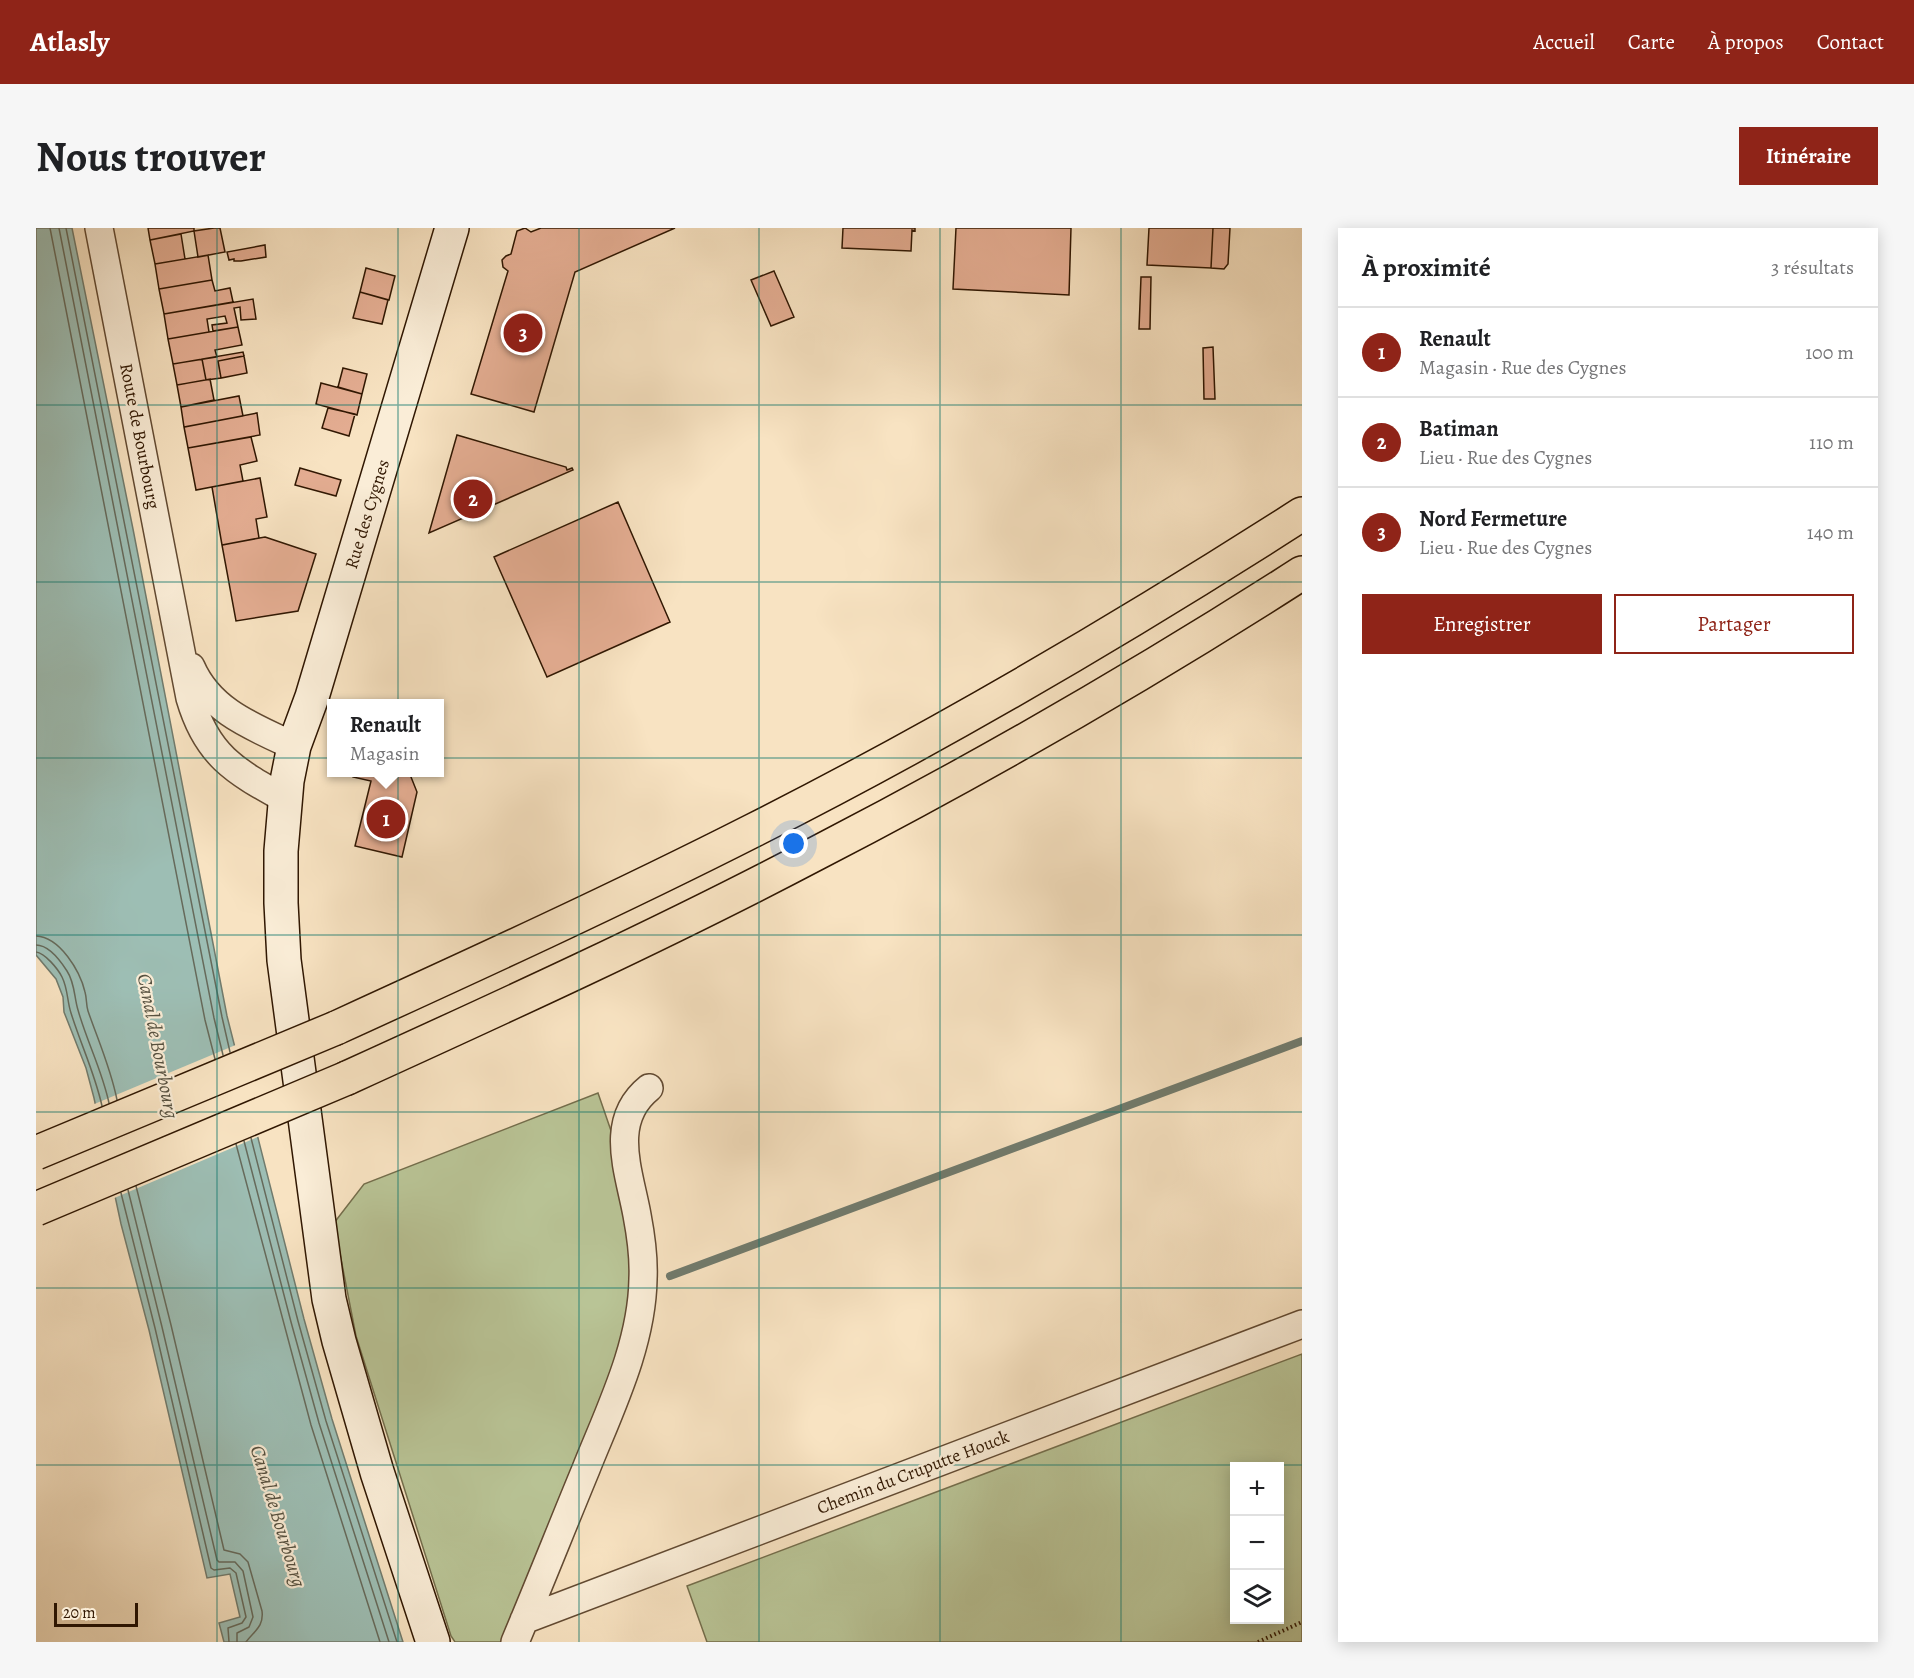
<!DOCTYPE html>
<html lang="fr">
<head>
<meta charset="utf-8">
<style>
	body { margin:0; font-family:Alegreya,serif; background:#f6f6f6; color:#202124 }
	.controls { position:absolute; right:18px; bottom:18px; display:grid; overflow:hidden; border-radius:0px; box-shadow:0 3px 15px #0003 }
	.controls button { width:54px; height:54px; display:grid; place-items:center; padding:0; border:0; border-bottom:2px solid #e0e0e0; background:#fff; color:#202124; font:30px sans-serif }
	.scale { position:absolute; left:18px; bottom:15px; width:84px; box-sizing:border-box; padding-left:6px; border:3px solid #301702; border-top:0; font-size:16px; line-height:21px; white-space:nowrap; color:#301702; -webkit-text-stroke:4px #faedd7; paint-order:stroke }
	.you { position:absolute; left:758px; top:616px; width:21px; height:21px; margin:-15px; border:4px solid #fff; border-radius:50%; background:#1a73e8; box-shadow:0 0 0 9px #1a73e833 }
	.badge { display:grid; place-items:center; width:39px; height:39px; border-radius:50%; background:#8f2418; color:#fff; font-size:20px; font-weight:700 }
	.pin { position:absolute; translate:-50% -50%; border:3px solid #fff; box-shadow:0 2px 6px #0006 }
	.popup { position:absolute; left:291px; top:471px; width:117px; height:78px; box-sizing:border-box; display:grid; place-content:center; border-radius:0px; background:#fff; filter:drop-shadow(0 2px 4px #0005); font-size:20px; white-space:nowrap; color:#757577 }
	.popup b { font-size:22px; color:#202124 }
	.popup::after { content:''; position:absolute; left:50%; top:100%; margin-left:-12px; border:12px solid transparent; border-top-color:#fff }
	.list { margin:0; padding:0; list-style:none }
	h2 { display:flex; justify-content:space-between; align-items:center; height:78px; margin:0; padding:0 24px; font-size:26px }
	h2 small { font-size:20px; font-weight:400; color:#757577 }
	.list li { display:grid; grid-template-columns:39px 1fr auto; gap:18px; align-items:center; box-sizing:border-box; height:90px; padding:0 24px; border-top:2px solid #e0e0e0 }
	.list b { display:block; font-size:22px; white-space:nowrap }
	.list p { margin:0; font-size:20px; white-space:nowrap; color:#757577 }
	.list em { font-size:20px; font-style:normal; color:#757577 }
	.actions { display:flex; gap:12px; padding:18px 24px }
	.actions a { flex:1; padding:14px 0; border:2px solid #8f2418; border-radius:0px; text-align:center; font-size:21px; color:#8f2418 }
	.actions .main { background:#8f2418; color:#fff }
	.icon { flex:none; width:33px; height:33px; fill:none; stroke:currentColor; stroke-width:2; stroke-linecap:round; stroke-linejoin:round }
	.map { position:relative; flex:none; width:1266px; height:1414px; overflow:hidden; border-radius:0px }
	header { display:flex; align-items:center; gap:36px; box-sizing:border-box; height:84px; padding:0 30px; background:#8f2418; color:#fff }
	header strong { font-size:28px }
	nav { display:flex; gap:33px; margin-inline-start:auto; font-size:21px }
	.intro { display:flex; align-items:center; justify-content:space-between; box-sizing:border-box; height:144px; padding:0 36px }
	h1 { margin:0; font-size:42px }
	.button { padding:15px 27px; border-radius:0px; background:#8f2418; color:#fff; font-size:21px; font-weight:700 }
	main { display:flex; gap:36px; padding:0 36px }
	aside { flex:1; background:#fff; border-radius:0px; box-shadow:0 3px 15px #0003 }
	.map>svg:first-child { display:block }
	.green { fill:#b9c496; stroke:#746e4c; stroke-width:1.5; fill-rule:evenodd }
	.water { fill:#9dbeb4; stroke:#717b6d; stroke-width:1.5 }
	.pier { fill:#f8e3c2 }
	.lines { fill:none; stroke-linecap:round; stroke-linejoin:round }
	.shore { stroke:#666a5b; stroke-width:1.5 }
	.stream { stroke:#717b6d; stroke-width:8 }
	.building { fill:#e4ad92; stroke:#301702; stroke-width:1.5 }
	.street-casing { stroke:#624a32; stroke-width:30 }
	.secondary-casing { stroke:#301702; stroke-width:36 }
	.highway-casing { stroke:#301702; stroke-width:36 }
	.path { stroke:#301702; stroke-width:4; stroke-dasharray:1.5 3; stroke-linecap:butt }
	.street { stroke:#faedd7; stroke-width:27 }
	.secondary { stroke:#faedd7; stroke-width:33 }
	.highway { stroke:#f8e3c2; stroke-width:33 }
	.highway-bridge-casing { stroke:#301702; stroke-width:36; stroke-linecap:butt }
	.highway-bridge { stroke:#f8e3c2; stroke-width:33 }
	.grid { fill:none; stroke:#0f766e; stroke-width:1.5; stroke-opacity:0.55 }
	.labels { text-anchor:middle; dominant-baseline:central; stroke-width:4.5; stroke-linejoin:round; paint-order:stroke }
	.street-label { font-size:18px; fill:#301702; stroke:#faedd7 }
	.water-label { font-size:20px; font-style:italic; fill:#565140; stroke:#faedd7 }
</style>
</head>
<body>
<header>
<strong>Atlasly</strong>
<nav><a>Accueil</a><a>Carte</a><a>À propos</a><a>Contact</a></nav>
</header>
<div class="intro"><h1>Nous trouver</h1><a class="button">Itinéraire</a></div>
<main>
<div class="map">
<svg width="1266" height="1414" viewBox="0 0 1266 1414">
	<rect width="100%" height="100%" fill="#f8e3c2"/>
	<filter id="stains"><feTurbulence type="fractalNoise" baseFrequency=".00333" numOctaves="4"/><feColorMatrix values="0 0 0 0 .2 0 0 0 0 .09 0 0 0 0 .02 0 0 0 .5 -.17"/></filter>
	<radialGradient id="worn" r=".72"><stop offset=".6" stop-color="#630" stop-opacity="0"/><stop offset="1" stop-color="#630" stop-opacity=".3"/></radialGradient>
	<path class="green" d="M562,865L582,923L594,987L598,1094L472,1414H419L415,1408L320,1108L298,995L328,956Z
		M1266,1126V1414H671L651,1358ZM1244,1238V1392H1198V1238Z"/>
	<path class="water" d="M0,0H36L97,301L191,788L268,1091L296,1191L367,1414H188L183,1395L204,1389L194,1346L171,1350L113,1102L85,996L58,870L50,840L28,784L27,769L20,751L0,727Z"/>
	<path class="pier" d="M202,816L224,908L76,971L56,877Z"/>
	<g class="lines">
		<path class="shore" d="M14,0L169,792L179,831
			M23,0L178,790L187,827
			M30,0L186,789L194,824
			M0,708C24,709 44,743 49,764C51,771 50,777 52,783C62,812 75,841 81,872
			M0,717C13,717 24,732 31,743C39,755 38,769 42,782C51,814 66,842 73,875
			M0,724C9,725 22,741 26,749C32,761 31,773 35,785C45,817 59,846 66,878
			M215,910L262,1093L290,1193L361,1414
			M208,913L255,1094L283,1195L353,1414
			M200,916L275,1197L344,1414
			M100,958L135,1097L188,1322L204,1326L212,1334L226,1383C228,1399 218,1403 210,1414
			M92,962L126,1099L181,1332L183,1334H199L207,1343L217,1389L213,1399L201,1405V1414
			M85,965L119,1100L175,1340L178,1342L194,1340L200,1345L210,1389L206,1395L192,1400L193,1414"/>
		<path class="stream" d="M634,1048L1266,813"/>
	</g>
	<path class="building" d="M112,0H158V3L114,12Z
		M178,0H184L189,24L162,29L158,3Z
		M489,0L495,4L505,0H639L539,44L498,184L435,166L472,43L467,39L466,32L470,28L475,26L481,3Z
		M807,0H879V3L876,2L875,23L806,20Z
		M920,0H1035L1033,67L917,61Z
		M1113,0H1177L1175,40L1111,37Z
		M1177,0H1194L1192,36L1188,41L1175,40Z
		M145,6L149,31L119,36L114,12Z
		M229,17L230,29L205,33H198V31L193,32L191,24Z
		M172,27L176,52L123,61L119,36Z
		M330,40L359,48L353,72L324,64Z
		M738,43L758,89L735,98L715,52Z
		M1105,49H1115L1114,101H1103Z
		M176,52L179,63L194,60L197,74L128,86L123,61Z
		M324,64L352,72L346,96L317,90Z
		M217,71L220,91L205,92L204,79L198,80L202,99L177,103L176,97L191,95L189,88L171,91L173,104L132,111L128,86Z
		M202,99L206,117L179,122L181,129L137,136L132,111Z
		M1177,119L1179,171H1168L1167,120Z
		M207,124L208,128L182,133L185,150L170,152L166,131Z
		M208,128L211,145L185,150L182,133Z
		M166,131L170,152L141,157L137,136Z
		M307,140L331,146L326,166L302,159Z
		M174,151L178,172L145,179L141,157Z
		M285,155L326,166L321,187L280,176Z
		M203,168L207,188L148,199L145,179Z
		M292,180L319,186L313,208L286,200Z
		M221,185L224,207L152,220L148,199Z
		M421,207L530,239L531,242L536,240L537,242L393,305Z
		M215,209L221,233L204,237L207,253L160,262L152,220Z
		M264,240L305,252L300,268L259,257Z
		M224,250L231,289L220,291L223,310L186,317L176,259Z
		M582,274L634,394L511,449L458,329Z
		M229,309L280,326L262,383L200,393L186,317Z
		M318,544H373L381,564L366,629L319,618L335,553L317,549Z"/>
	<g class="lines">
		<g class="street-casing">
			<path id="street" d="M63,0L154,470C171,528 199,543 249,571
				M155,439C174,483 217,499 258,518
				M488,1392L1266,1096
				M479,1414C503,1357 526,1299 550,1241C574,1181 606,1117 607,1051C608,1030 605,1008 601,987C593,943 572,893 613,860"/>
		</g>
		<g class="secondary-casing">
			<path id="secondary" d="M397,1414L341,1244L303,1113L293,1071L248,732L245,675V623L251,553L258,518L276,469L416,0"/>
		</g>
		<g class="highway-casing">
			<path id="highway" d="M300,800C440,736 580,672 718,602C906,507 1088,400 1266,286
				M311,850C469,778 627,706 781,625C947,539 1109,446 1266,345"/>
		</g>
		<path class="path" d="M1222,1414L1266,1394"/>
		<use href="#street" class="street"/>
		<use href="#secondary" class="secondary"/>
		<use href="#highway" class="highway"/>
		<g class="highway-bridge-casing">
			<path id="highway-bridge" d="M0,925L300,800
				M0,981L311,850"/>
		</g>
		<use href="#highway-bridge" class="highway-bridge"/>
	</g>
	<path class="grid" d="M181,0V1414M362,0V1414M543,0V1414M723,0V1414M904,0V1414M1085,0V1414M0,177H1266M0,354H1266M0,530H1266M0,707H1266M0,884H1266M0,1060H1266M0,1237H1266"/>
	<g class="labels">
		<g class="street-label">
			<text transform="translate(104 208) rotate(79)">Route de Bourbourg</text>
			<text transform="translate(331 286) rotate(-73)">Rue des Cygnes</text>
			<text transform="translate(877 1244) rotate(-21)">Chemin du Cruputte Houck</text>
		</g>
		<g class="water-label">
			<text transform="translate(122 818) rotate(79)">Canal de Bourbourg</text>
			<text transform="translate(242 1288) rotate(73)">Canal de Bourbourg</text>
		</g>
	</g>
	<rect width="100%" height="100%" filter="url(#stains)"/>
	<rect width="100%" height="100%" fill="url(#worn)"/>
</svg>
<div class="controls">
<button>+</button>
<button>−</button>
<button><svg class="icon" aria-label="layers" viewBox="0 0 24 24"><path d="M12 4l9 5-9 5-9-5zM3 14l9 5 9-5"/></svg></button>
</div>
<div class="scale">20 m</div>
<div class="you"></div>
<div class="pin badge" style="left:350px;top:591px">1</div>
<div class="popup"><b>Renault</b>Magasin</div>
<div class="pin badge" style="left:437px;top:271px">2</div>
<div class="pin badge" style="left:487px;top:105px">3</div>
</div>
<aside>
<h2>À proximité<small>3 résultats</small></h2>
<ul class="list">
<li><span class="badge">1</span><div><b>Renault</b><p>Magasin · Rue des Cygnes</p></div><em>100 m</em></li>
<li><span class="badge">2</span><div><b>Batiman</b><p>Lieu · Rue des Cygnes</p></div><em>110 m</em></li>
<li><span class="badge">3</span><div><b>Nord Fermeture</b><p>Lieu · Rue des Cygnes</p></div><em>140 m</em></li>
</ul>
<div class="actions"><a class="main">Enregistrer</a><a>Partager</a></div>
</aside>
</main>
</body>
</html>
